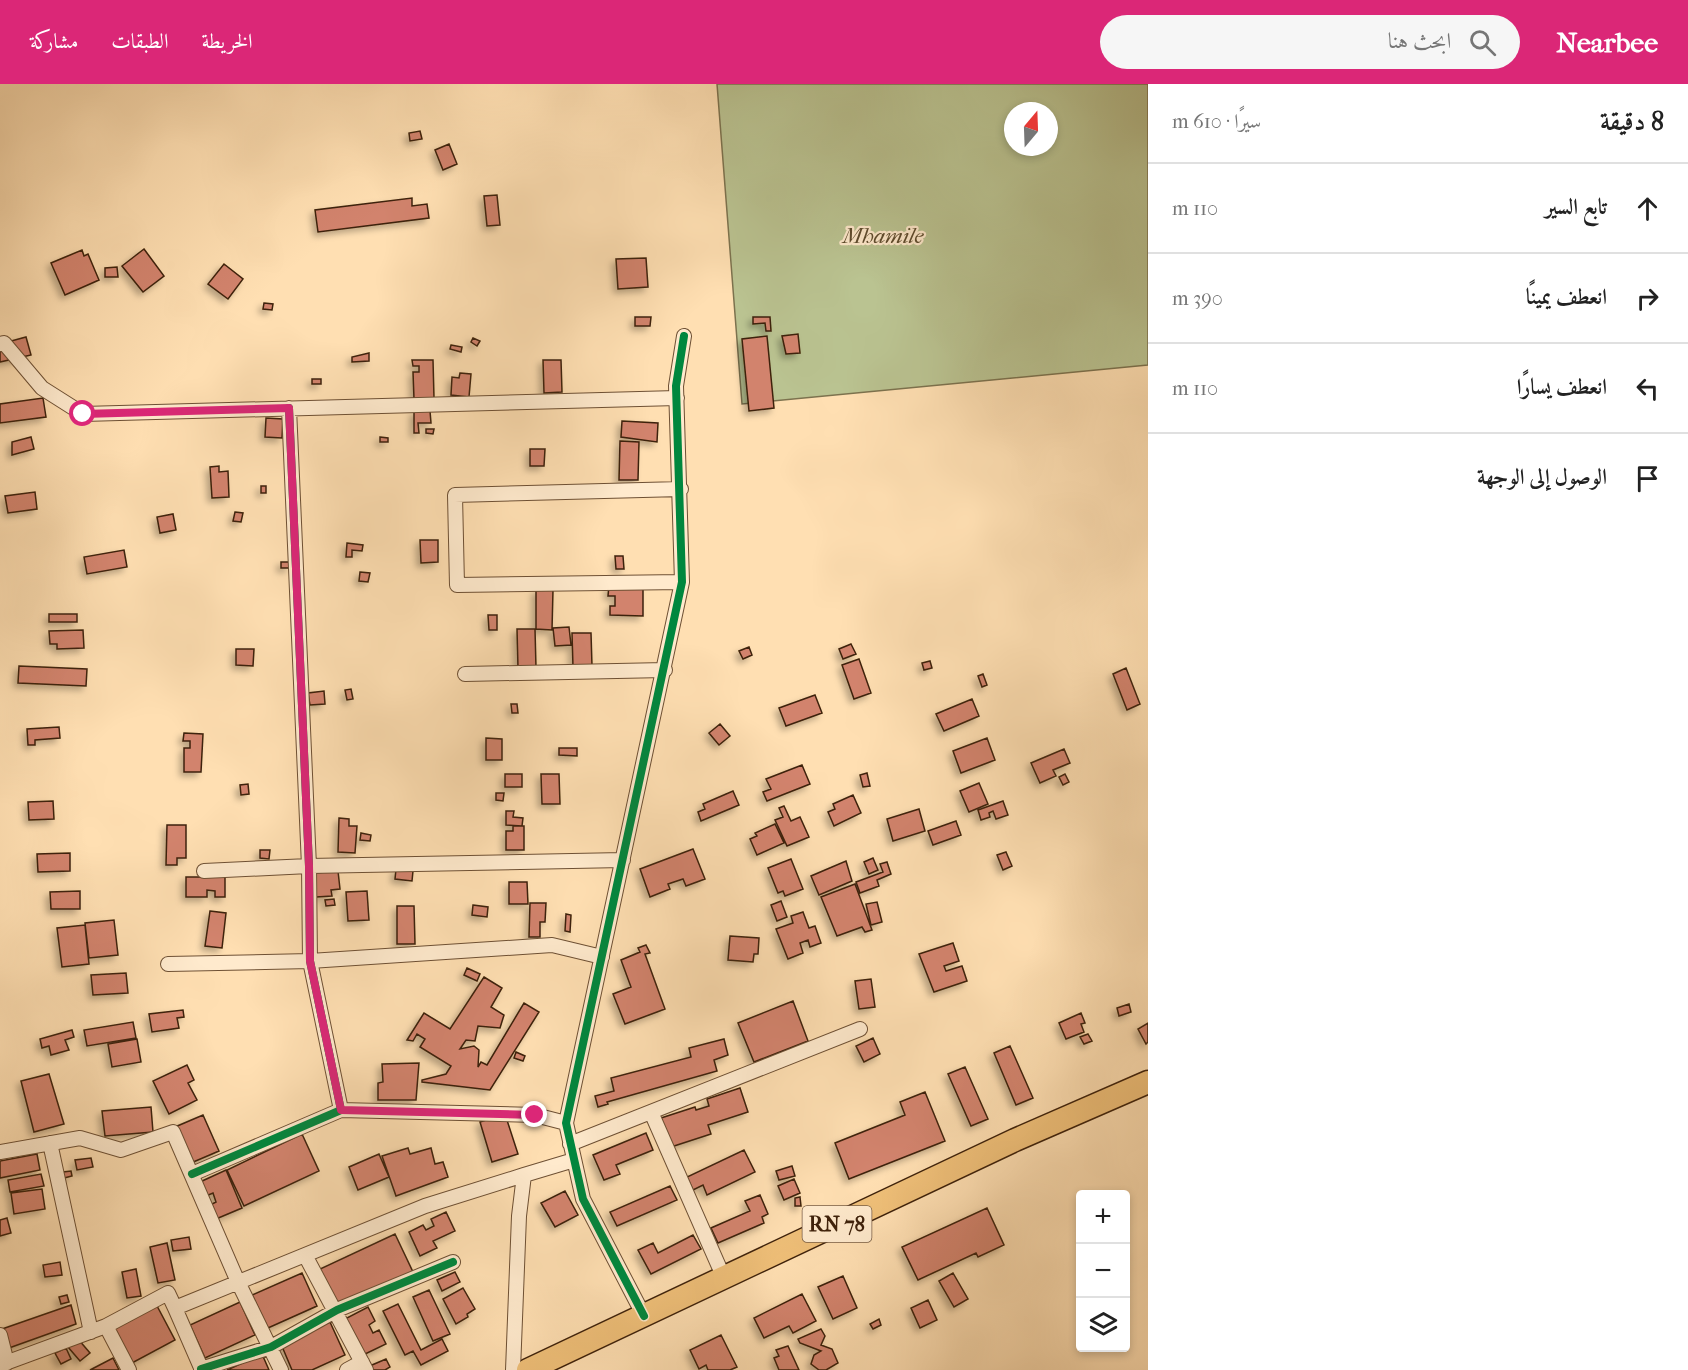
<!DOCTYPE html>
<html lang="ar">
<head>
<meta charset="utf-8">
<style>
	body { margin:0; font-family:"IM FELL French Canon",Amiri,serif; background:#f6f6f6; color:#222; direction:rtl }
	.controls { position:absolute; right:18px; bottom:18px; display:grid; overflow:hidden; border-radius:6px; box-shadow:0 3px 9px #0003 }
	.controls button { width:54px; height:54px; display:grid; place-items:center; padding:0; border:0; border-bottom:2px solid #e0e0e0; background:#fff; color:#222; font:30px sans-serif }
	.compass { position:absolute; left:1004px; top:18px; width:54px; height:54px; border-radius:50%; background:#fff; box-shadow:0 3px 9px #0003; rotate:19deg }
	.stop { position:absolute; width:18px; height:18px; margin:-14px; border:4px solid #db2777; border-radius:50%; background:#fff }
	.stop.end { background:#db2777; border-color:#fff; box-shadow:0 2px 6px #0008 }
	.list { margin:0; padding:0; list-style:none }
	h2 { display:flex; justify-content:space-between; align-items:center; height:78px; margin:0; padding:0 24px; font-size:26px }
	h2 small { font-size:20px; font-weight:400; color:#767676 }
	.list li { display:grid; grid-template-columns:39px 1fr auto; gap:18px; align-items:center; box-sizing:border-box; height:90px; padding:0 24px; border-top:2px solid #e0e0e0 }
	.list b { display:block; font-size:22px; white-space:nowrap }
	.list em { font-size:20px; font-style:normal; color:#767676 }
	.icon { flex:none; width:33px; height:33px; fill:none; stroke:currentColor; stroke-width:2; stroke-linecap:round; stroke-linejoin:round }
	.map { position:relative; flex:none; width:1148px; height:1286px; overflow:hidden; direction:ltr }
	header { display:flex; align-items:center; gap:36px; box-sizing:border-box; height:84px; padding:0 30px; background:#db2777; color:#fff }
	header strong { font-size:28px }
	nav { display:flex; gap:33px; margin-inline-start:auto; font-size:21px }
	.search { width:420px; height:54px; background:#f6f6f6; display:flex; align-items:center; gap:15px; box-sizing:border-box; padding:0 21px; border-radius:33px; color:#767676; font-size:22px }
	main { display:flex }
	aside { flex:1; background:#fff }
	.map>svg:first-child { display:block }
	.green { fill:#bac391; stroke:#7c724e; stroke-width:1.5; fill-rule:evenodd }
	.building { fill:#d2836d; stroke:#3e210a; stroke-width:1.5; filter:url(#shadow) }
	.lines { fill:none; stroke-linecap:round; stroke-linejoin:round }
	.street-casing { stroke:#6e5034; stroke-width:16 }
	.primary-casing { stroke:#3e210a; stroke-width:25 }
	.street { stroke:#ffeacd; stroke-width:14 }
	.primary { stroke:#f0c079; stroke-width:22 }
	.cycleway-casing { stroke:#ffeacd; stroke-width:11 }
	.cycleway { stroke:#00873e; stroke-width:8 }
	.route { stroke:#db2777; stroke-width:8 }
	.labels { text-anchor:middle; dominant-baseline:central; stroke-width:4.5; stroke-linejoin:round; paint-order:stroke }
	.shield { fill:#ffeacd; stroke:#785d44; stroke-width:1.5 }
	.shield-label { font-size:21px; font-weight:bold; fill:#3e210a }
	.park-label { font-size:22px; font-style:italic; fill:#5d4a2c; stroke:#ffeacd }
</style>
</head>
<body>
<header>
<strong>Nearbee</strong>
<div class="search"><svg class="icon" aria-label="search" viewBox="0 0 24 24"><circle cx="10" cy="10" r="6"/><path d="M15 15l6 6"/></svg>ابحث هنا</div>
<nav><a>الخريطة</a><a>الطبقات</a><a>مشاركة</a></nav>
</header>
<main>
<aside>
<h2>8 دقيقة<small>سيرًا · 610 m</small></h2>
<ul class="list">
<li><svg class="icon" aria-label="ahead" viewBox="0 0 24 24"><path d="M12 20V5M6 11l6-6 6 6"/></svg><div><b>تابع السير</b></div><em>110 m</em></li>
<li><svg class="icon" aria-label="right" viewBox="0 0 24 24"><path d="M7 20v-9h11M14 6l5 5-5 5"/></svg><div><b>انعطف يمينًا</b></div><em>390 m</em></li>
<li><svg class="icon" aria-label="left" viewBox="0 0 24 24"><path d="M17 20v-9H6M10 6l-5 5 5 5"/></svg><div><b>انعطف يسارًا</b></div><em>110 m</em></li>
<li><svg class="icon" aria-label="arrive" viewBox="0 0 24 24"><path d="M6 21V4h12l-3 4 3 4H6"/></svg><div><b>الوصول إلى الوجهة</b></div></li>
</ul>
</aside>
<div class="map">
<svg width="1148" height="1286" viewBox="0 0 1148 1286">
	<defs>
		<filter id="shadow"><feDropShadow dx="-4" dy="4" stdDeviation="3" flood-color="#0004"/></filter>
	</defs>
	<rect width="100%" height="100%" fill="#ffdfb2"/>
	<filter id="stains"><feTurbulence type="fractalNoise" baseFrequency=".00333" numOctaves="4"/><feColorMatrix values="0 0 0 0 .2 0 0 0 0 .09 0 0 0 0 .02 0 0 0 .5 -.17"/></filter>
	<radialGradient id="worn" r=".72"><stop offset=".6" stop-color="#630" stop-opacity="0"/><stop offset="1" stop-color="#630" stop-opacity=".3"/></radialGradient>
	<path class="green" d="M717,0H1148V281L742,320ZM1013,27H1049V63H1013Z"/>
	<path class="building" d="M420,47L422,55L410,57L409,49Z
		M449,60L457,80L443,86L435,66Z
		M497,111L500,141L487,142L484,112Z
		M412,114V122L427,120L429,134L318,148L315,126Z
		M144,165L164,192L143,208L122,182Z
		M82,166L84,172L88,170L99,196L65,211L51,179Z
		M646,174L648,203L618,205L616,175Z
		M224,180L243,195L228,215L208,200Z
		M117,183L118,193H105V184Z
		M264,219L273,220L272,226L263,225Z
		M635,233H651L650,242H635Z
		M753,233H770L771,247H766L765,239L753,240Z
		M798,250L800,269L786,270L782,252Z
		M767,252L774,324L749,327L742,255Z
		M26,253L31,271L0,278V260Z
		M473,254L480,257L477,262L471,258Z
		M451,261L462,263L461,268L450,265Z
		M369,269V277L352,278V273Z
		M412,276H433L434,314L414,315L413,288H419V282H413Z
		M543,276H561L562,308L544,309Z
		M460,289L471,290L469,313L451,311L452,293L459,294Z
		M312,295H321V300H312Z
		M43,314L46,333L0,339V320Z
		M414,327H430L431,339H418L419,349H414Z
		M266,334L283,335L282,354L265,353Z
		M622,337L658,339L657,358L621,353Z
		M426,345H434L433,350L426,349Z
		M31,353L34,365L12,371V358Z
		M380,353L388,354V358H380Z
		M620,357L639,358L638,396H619Z
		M530,365H545L544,382H530Z
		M219,382V388L228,387L229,413L212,414L210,383Z
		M261,402H266V409H261Z
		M35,408L37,425L8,429L5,412Z
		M235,428L243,429L241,438L233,437Z
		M173,430L176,446L160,449L157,433Z
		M420,456H438V478L421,479Z
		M347,459L363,461L362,467L352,466V473H346Z
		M124,466L127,483L87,490L84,473Z
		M615,472H623L624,485H616Z
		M281,478H289V484H281Z
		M360,488L370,489L368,498L359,497Z
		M609,501L643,502V532L610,531V522H615V512H608Z
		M536,506H553L552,546L536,545Z
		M49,530H77V538H49Z
		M488,531H497V546H489Z
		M569,543L571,561L555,562L553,544Z
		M517,545H535L536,584H518Z
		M83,546L84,564L57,565V560H50L49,547Z
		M572,549H591L592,582L573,583Z
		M851,560L856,570L843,575L839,565Z
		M749,563L752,571L743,575L739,567Z
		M236,565H254L253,582L236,581Z
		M859,575L871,609L854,615L842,581Z
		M930,577L932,584L924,586L922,579Z
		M19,582L87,585L86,602L18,599Z
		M1126,584L1140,620L1127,626L1113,590Z
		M983,590L987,601L982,603L978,592Z
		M351,605L353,615L347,616L345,606Z
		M324,607L325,620L310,621L308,609Z
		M815,611L822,629L786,642L779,624Z
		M972,615L979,632L944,647L936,630Z
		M511,620H517L518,629H512Z
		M720,640L730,652L719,661L709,649Z
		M59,643L60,654L35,656V661H28L27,645Z
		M184,649L203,650L201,688H184V664H190V657H183Z
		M486,654L502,655V676H486Z
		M987,654L995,676L961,689L953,667Z
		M559,664H577V672L559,671Z
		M1064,665L1070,679L1053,686L1056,692L1040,699L1031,679Z
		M802,681L810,700L767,717L763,708L771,705L766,695Z
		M867,689L870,702L863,703L860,691Z
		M505,690H522V703H505Z
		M541,690H559L560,720H542Z
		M1065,690L1069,698L1063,701L1059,693Z
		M979,699L988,720L969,728L960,707Z
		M248,700L249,710L241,711L240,701Z
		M733,707L739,721L701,737L698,728L705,725L703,720Z
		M496,709H504L503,717L496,716Z
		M853,711L861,729L834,742L828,728L835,725L833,720Z
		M53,717L54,735L29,736L28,718Z
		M1003,717L1008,731L996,735L993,727L989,729L990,733L981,736L978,726Z
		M784,722L791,737L800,733L809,753L787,762L775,736L783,733L779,724Z
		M919,725L925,747L893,757L887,735Z
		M506,727H514L513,733L523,734L522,742L506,741Z
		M339,734L349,735V742H357L355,769L338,768Z
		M956,737L961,751L933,761L928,747Z
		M775,740L784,759L757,771L750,755L757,752L755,749Z
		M167,741H186V774H177V781H166Z
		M513,742H524V766H506V747H513Z
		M361,749L371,751L370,757L360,756Z
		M693,765L705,795L686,802L683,795L668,800L670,805L650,813L640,785Z
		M260,766H270L269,775L260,774Z
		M1006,768L1012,782L1003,786L997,771Z
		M70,769V787L38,788L37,770Z
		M873,774L878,786L869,790L864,778Z
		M791,775L803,805L785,812L783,807L778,809L768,784Z
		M846,777L852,797L819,811L811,792Z
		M887,778L891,790L877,796L879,802L860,809L856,798L883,788L880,780Z
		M396,785L413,787L412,797L395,795Z
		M338,787L340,805L331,806L332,812L316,813L314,789Z
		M186,793H225V813H215V807L207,806V813H186Z
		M509,798H527L528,820H509Z
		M855,800L872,846L865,848L862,843L837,852L821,813Z
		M80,807V825H51L50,808Z
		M367,807L369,836L348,837L346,808Z
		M334,815L335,821L326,822L325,816Z
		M781,817L787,833L777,837L771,821Z
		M877,818L882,838L871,841L866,820Z
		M530,819H546L545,838H540V853H529Z
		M473,821L488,823L487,833L472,831Z
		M397,822H414L415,860H397Z
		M210,827L226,829L222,864L205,862Z
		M803,828L809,844L815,842L821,859L810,863L808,856L800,859L803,869L788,875L776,845L793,839L791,832Z
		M566,830L571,831L570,848L565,847Z
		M114,836L118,871L89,874L85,839Z
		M85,841L89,880L62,883L57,844Z
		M730,852L759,854L758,870H754L753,878L728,876Z
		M953,859L959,877L944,882L946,887L962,882L967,897L934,908L919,870Z
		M646,861L650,869L645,870L665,925L625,940L613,910L631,903L621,876L640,868L638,864Z
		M467,884L480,890L477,897L464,891Z
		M126,889L128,909L93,911L91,891Z
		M484,893L502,904L491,923L504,931L500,944L478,942L475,957L466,956L460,965L474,962L479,966L478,983L481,978L487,981L524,919L539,928L490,1006L422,998V996L446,990L451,982L420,963L425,955L417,950L413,957L407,956L424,929L450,945Z
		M871,895L875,923L859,925L855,897Z
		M793,917L808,957L754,978L738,939Z
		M1129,920L1131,928L1119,932L1117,924Z
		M183,926L184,933L177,934L179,944L152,948L149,930Z
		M1081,929L1085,939L1081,940L1084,948L1066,955L1059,939Z
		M133,938L136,954L87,962L84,946Z
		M1148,939V958L1146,960L1138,945Z
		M72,946L74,953L65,956L69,966L51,971L49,962L42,964L40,955Z
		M1088,950L1092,957L1084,960L1080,953Z
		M873,954L880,970L864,978L856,962Z
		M137,955L141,978L112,983L108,960Z
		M724,955L728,971L714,976L717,987L607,1018L608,1020L598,1023L595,1012L614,1007L611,994L691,973L689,964Z
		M1010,962L1033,1014L1016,1021L994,969Z
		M516,968L525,972L523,977L514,974Z
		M419,979L416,1016H378V999L383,998L382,980Z
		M187,981L194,996L188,999L197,1016L169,1030L153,997Z
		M965,983L988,1035L971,1042L948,990Z
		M49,990L64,1040L34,1048L21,997Z
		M740,1004L748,1028L708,1041L711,1050L671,1063L661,1034L695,1023L696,1026L709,1022L707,1015Z
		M925,1008L945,1057L849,1095L835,1059L905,1031L900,1018Z
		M151,1023L153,1048L105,1052L102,1027Z
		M505,1030L518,1070L492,1078L480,1038Z
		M203,1031L219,1067L191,1079L175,1043Z
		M646,1049L653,1066L616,1081L620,1090L604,1096L593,1071Z
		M302,1050L319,1087L244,1122L227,1086Z
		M408,1064L410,1070L431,1064L435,1080L443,1078L448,1093L396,1112L382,1072Z
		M744,1066L755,1088L707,1111L703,1101L693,1106L687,1093Z
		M37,1070L40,1086L0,1094V1077Z
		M379,1070L389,1093L358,1106L349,1083Z
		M91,1074L93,1083L77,1086L75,1076Z
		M792,1082L795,1092L779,1096L776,1087Z
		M226,1086L242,1124L216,1135L210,1121L216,1118L213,1109L206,1112L200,1098Z
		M71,1087L72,1092L64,1094L63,1088Z
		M41,1090L44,1102L10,1108L8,1096Z
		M794,1095L800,1109L784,1116L778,1102Z
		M670,1102L677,1116L617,1142L610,1128Z
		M42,1105L45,1125L14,1130L11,1109Z
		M565,1107L578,1131L555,1143L541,1119Z
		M760,1111L768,1130L762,1133L764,1139L718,1159L711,1144L750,1127L745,1117Z
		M800,1113L801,1122H795V1114Z
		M987,1124L1004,1161L978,1173L976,1169L918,1196L902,1163Z
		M446,1128L455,1147L433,1157L437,1164L420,1172L409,1148L423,1141L426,1146L434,1142L431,1135Z
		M7,1134L11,1149L0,1152V1136Z
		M395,1150L413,1188L337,1223L320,1185Z
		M693,1151L701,1165L651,1190L638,1166L653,1159L658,1169Z
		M189,1153L191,1165L173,1167L171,1156Z
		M167,1159L175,1196L158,1199L150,1163Z
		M60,1178L62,1191L45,1193L43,1181Z
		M136,1185L141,1212L127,1214L122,1188Z
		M455,1188L460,1198L442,1207L437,1196Z
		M302,1189L317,1222L268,1244L252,1211Z
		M953,1189L968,1215L954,1223L939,1197Z
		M843,1192L857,1224L833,1235L818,1203Z
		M463,1204L475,1225L467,1230L468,1233L456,1240L443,1215Z
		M429,1206L450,1250L433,1257L413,1213Z
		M802,1210L816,1237L793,1249L789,1242L764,1254L754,1234Z
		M67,1211L69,1218L61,1220L59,1213Z
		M928,1216L937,1236L920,1244L911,1224Z
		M240,1218L255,1251L205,1274L190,1241Z
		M156,1220L175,1256L132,1279L113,1242Z
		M398,1220L421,1266L442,1255L448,1267L421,1281L413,1267L405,1271L383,1227Z
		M71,1221L76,1240L9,1264L2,1245Z
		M368,1223L375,1237L369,1241L373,1249L379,1246L386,1260L361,1272L343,1236Z
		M879,1235L881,1241L873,1245L870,1240Z
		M330,1238L345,1271L312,1286H292L281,1260Z
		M821,1245L825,1252L821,1261L832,1265L838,1279L826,1286H819L811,1280L814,1271L821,1267L800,1259L798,1255Z
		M721,1251L737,1283L730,1286H708L706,1281L699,1285L690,1266Z
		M78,1255L90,1269L80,1277L68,1263Z
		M788,1262L799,1286H779L774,1274L779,1272L776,1266Z
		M66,1264L71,1275L61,1280L55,1269Z
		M262,1270L269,1286H227Z
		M113,1274L119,1286H90Z
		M386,1275L390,1283L385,1286H366L365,1284Z"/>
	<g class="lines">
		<g class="street-casing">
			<path id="street" d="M0,260L4,259L42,304L83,330L677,314
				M681,405L455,411L457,501L682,498
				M465,590L665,586
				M204,787L309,782L623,776
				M168,880L310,877L552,861L602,873
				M341,1026L535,1031L566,1039
				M651,1028L724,1194
				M50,1059L91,1248
				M570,1060L860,945
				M0,1068L80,1054L121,1066L173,1048L238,1198L281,1286
				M192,1090L341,1026L310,877L309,782L289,324
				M305,1171L366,1286
				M644,1232L583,1115L566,1039L682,498L676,302L684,252
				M106,1242L168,1209L175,1224
				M0,1251L7,1279
				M0,1281L106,1242L129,1286
				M201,1285L271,1263L337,1226L453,1178
				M202,1286L175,1224L425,1122L524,1091
				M347,1286L362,1278
				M513,1286L519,1132L524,1091L574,1076"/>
		</g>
		<g class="primary-casing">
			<path id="primary" d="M528,1286L1015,1056L1148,998"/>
		</g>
		<use href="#street" class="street"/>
		<use href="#primary" class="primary"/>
		<g class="cycleway-casing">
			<path id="cycleway" d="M192,1090L341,1026L310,877L309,782L289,324
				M644,1232L583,1115L566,1039L682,498L676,302L684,252
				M201,1285L271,1263L337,1226L453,1178"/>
		</g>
		<use href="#cycleway" class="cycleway"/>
	</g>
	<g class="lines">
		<path class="route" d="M83,330L289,324L309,782L310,877L341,1026L535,1031"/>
	</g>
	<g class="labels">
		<rect class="shield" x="802.5" y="1122" width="69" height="36" rx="4.5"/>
		<g class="shield-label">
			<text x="837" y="1140">RN 78</text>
		</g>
		<g class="park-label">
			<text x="883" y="152">Mhamile</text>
		</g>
	</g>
	<rect width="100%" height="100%" filter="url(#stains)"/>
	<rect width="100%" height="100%" fill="url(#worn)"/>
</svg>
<div class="controls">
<button>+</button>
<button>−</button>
<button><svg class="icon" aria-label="layers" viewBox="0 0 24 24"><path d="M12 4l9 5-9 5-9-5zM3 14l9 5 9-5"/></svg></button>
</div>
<svg class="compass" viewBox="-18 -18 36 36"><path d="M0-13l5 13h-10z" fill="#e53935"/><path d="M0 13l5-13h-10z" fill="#767676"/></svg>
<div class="stop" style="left:83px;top:330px"></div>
<div class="stop end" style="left:535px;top:1031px"></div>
</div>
</main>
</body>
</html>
